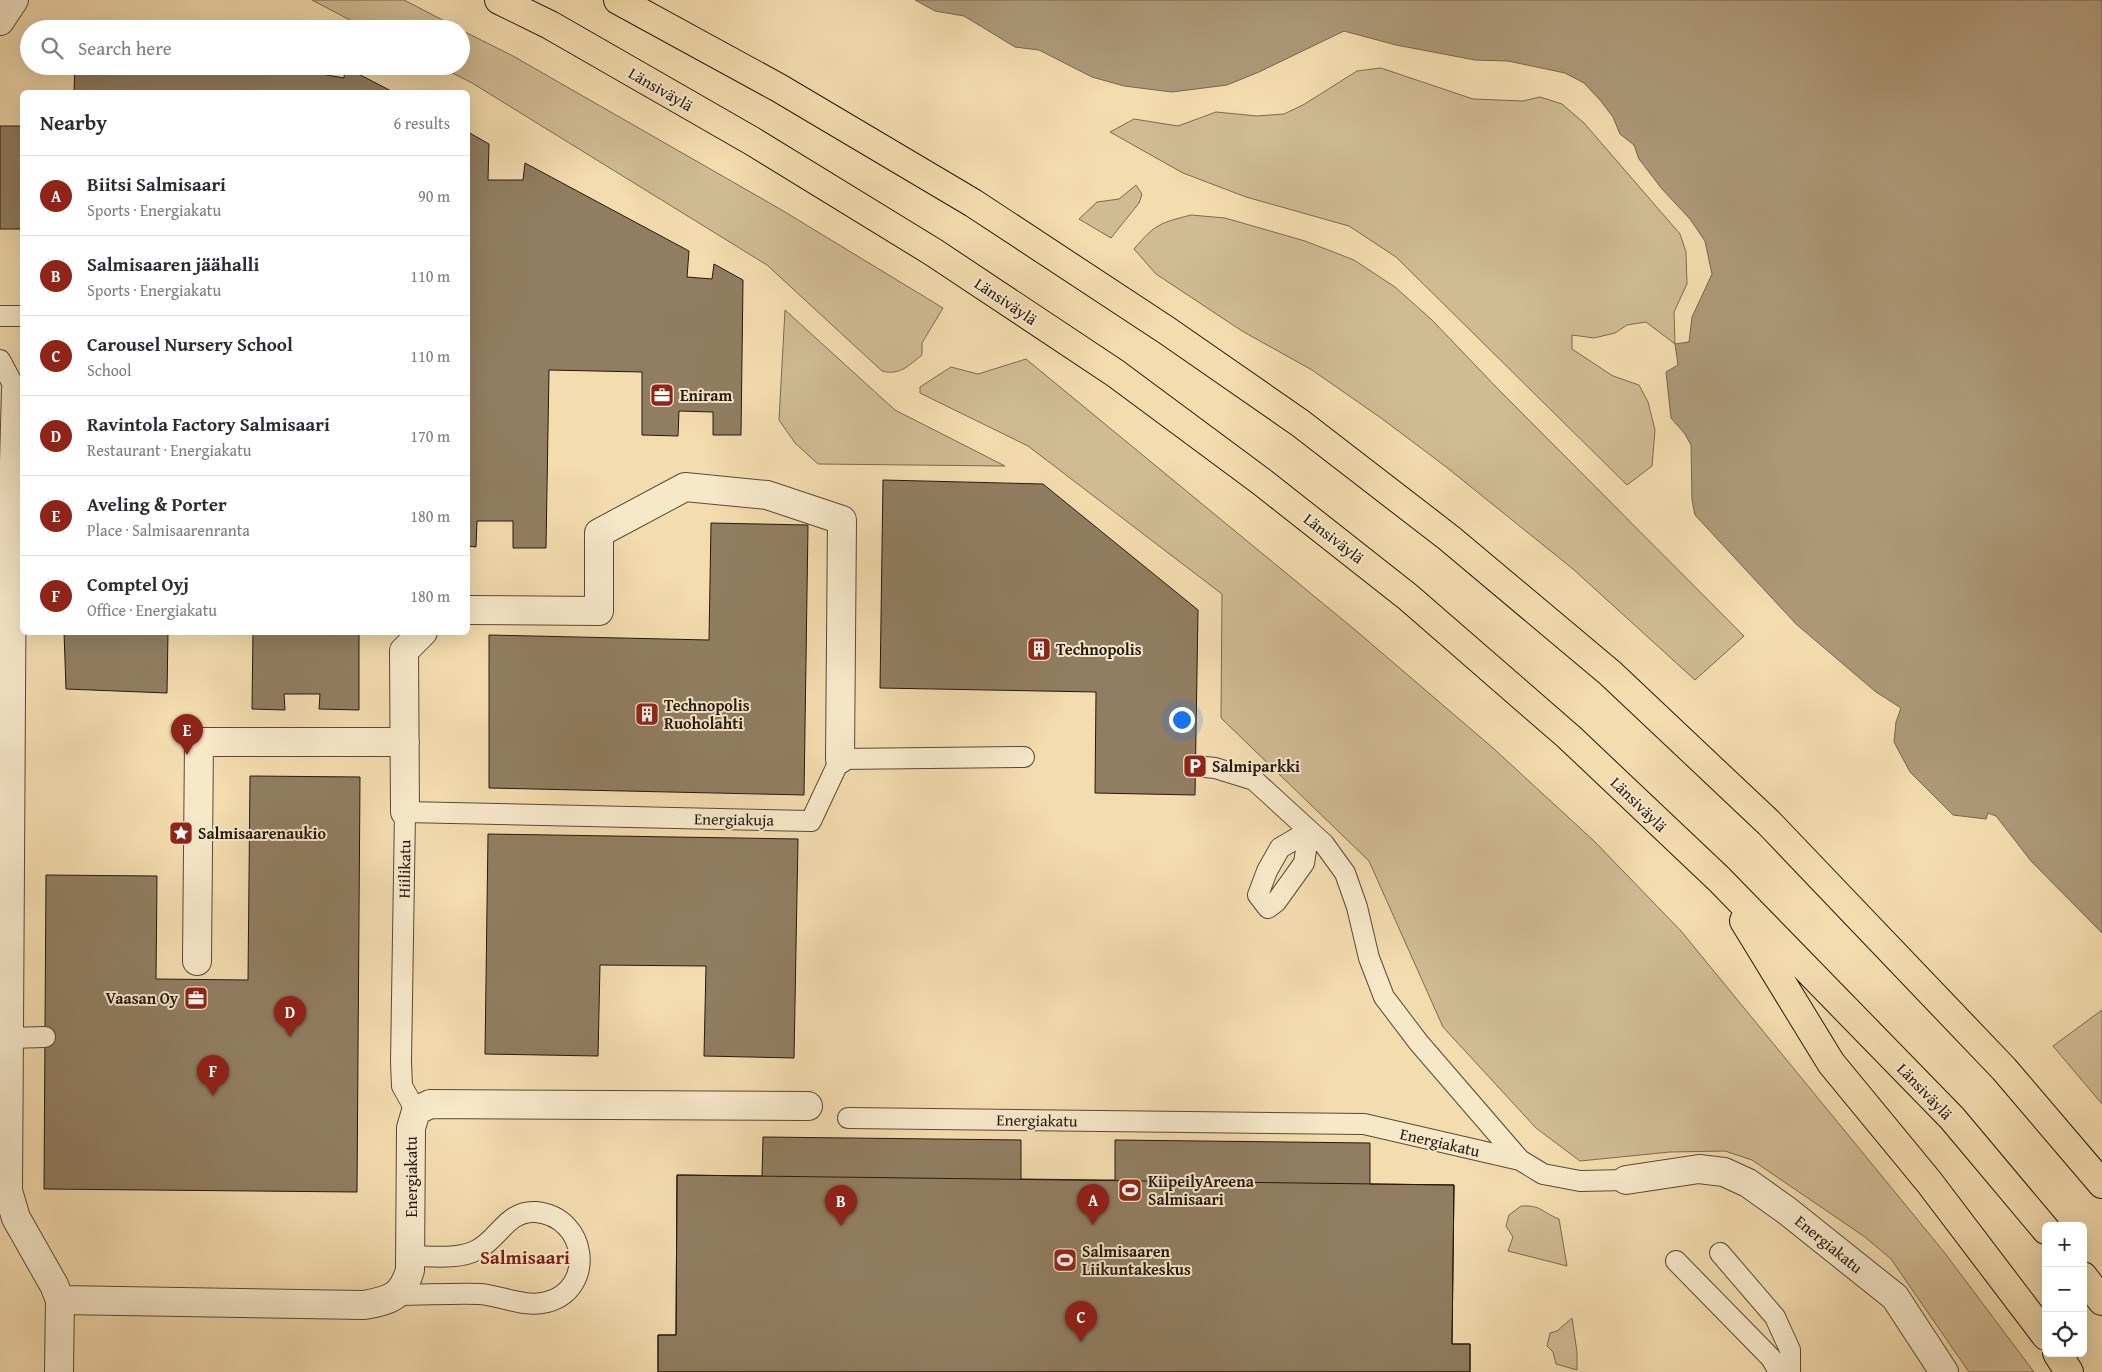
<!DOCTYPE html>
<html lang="en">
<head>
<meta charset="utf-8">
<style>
	body { margin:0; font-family:"Gentium Book Plus",serif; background:#f7f7f7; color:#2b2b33 }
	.controls { position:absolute; right:15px; bottom:15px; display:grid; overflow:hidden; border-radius:8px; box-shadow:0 5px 20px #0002 }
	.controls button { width:45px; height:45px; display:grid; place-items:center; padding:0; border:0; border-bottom:1px solid #e1e1e2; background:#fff; color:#2b2b33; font:25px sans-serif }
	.you { position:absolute; left:1181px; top:719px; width:18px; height:18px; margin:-12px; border:4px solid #fff; border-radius:50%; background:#1a73e8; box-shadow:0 0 0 8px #1a73e833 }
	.badge { display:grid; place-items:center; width:32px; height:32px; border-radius:50%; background:#8f2418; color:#fff; font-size:16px; font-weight:700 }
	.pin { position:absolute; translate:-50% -41px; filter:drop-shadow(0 1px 2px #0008) }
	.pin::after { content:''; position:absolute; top:26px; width:18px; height:15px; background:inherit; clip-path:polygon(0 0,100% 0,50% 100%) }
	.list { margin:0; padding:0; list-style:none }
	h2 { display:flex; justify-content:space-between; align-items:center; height:65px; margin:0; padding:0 20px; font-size:21px }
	h2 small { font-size:16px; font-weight:400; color:#7c7c81 }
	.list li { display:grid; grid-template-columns:32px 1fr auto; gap:15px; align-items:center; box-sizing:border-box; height:80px; padding:0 20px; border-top:1px solid #e1e1e2 }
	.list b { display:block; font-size:19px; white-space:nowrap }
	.list p { margin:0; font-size:16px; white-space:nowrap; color:#7c7c81 }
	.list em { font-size:16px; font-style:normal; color:#7c7c81 }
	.icon { flex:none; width:28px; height:28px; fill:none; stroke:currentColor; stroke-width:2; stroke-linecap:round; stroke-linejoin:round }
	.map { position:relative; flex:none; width:2102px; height:1372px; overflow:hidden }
	.search { position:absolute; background:#fff; box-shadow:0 5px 20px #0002; left:20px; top:20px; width:450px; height:55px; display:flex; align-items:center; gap:12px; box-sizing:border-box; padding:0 18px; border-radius:28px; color:#7c7c81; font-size:19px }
	.panel { position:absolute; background:#fff; box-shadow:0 5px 20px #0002; left:20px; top:90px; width:450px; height:545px; border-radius:8px }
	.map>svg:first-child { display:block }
	.green { fill:#d0bb93; stroke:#7b6a52 }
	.water { fill:#ad9978; stroke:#77654e }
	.building { fill:#917e62; stroke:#261810 }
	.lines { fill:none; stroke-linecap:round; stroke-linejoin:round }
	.lane-casing { stroke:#594938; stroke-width:22 }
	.street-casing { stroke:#594938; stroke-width:30 }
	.highway-casing { stroke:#261810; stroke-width:30 }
	.lane { stroke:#f7e8ca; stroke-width:20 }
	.street { stroke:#f7e8ca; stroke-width:28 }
	.highway { stroke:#f3dcae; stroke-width:28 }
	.labels { text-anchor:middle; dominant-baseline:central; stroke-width:4; stroke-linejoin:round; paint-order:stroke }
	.street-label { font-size:16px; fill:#261810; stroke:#f7e8ca }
	.poi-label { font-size:16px; font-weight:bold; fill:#261810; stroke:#f7e8ca; text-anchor:start }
	.quarter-label { font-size:19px; font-weight:bold; fill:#7a1f14; stroke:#f7e8ca }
</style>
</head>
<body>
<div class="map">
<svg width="2102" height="1372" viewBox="0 0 2102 1372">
	<rect width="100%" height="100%" fill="#f3dcae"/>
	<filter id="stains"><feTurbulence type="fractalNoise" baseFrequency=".004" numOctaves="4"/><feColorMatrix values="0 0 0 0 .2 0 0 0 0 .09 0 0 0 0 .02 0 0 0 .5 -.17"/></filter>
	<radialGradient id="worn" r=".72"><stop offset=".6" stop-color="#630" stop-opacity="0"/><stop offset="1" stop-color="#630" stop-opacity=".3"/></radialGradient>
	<path class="green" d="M312,0H404L460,29H367Z
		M461,30L513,56L780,209L943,308L922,343V355C909,365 900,376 882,371L767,265L472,83L439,66H461Z
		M1381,68L1473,99L1523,101L1540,97L1562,104L1584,123L1680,234L1686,252L1687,284L1674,312L1675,344L1646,322L1627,325L1615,333L1594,338L1572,335V349L1613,376L1639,385L1648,402L1655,430L1652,466L1627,485L1396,257L1349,226L1246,197L1183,173L1110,132L1134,119L1178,126L1216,112L1257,116L1284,114L1303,105L1357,71Z
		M1136,185L1142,194L1139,203L1111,238L1079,219L1097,202L1119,199Z
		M1191,215L1225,218L1305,241L1354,260L1395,287L1432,320L1499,390L1744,636L1695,680L1573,569L1445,466L1381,418L1312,370L1242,331L1156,274L1134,249C1155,224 1160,223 1191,215Z
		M785,310L895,410L1005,466L818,464L795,443L779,420Z
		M1026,359L1354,629L1493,748L1594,841L1681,931L1944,1252L2034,1372H1969L1891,1259L1865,1237L1752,1160L1725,1151L1670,1152L1580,1161L1536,1128L1443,1027L1369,861L1221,718L1222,594L1028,446L920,393V387L951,367L978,374Z
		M2102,1010V1104L2053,1046Z
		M1521,1206C1542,1205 1541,1212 1559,1219L1567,1266L1508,1251L1513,1237L1506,1226L1509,1215Z
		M1572,1318L1577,1352V1370L1556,1364L1553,1352L1547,1346L1550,1333L1557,1331Z"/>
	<path class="water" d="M915,0H2102V933L2031,861L1996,816L1988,813L1986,819L1953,815L1910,772L1894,742L1896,722L1901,708L1876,692L1796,624L1695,515L1692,500L1691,445L1685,434L1671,418L1666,372L1678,365L1675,344L1689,342L1692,317L1712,274L1705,241L1690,219L1662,189L1639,159L1634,145L1620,134L1613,117L1600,100L1584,83L1565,73L1508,61L1475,60L1396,45L1344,31L1259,72L1227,85L1172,92L1124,86L1092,77L1039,50L1015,47L964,16L935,11Z"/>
	<path class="building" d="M153,22L268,26L273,29H153Z
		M76,23H102V29H76Z
		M75,66H304V71L344,78L345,67L393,92H74Z
		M0,126H22V229H0Z
		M468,132L489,144L488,180H523L525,163L689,251L687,277L712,279L714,264L743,280L741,435H713V412L679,411L678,436L642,435V372L549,370L546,548H513V521H477L476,547L468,546Z
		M883,480L1043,484L1198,610L1195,795L1095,793L1096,692L880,688Z
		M711,523L808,525L804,795L489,788V635L709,640Z
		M64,632H168L167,693L66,689Z
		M253,632H359V710L319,709L320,694H284L285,710L252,709Z
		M250,776L360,777L357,1192L44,1189L46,875L157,876L156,979L248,980Z
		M488,834L798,839L794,1058L704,1056L706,966L600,965L598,1056L485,1054Z
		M763,1137L1021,1140V1179L1103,1180H1115V1140L1370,1143V1184L1454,1185L1452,1344H1470V1372H658V1335H676L677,1175L762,1176Z
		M677,1175L1454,1185L1452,1344H1470V1372H658V1335H676Z"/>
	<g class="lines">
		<g class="lane-casing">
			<path id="lane" d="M0,316H22
				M0,360L16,390
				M1195,766L1215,768L1254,780L1324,844L1345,873L1357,907L1369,958L1384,997L1419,1043L1520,1160
				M1309,831L1304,863L1276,902L1268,908L1258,895L1267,871L1280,848Z
				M9,1038L45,1037
				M416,1111L402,1086L401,1062L405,812L811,821L840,759L1024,757
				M848,1118L1364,1124L1520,1160L1543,1174L1580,1181L1626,1180
				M1720,1253L1775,1317L1790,1350V1372
				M1676,1261L1771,1358L1779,1372
				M397,1295C425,1295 453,1293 480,1294C503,1296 524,1308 547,1302C596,1289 588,1217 536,1212C507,1210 499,1239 477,1250C458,1260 431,1256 410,1256"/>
		</g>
		<g class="street-casing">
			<path id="street" d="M0,21L14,0
				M16,390L12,534L8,1191L16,1218L54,1285L60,1300L59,1372
				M468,610L599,611V533L685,487L767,495L842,520L840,759
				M405,812L404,651L423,632
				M197,961L199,742H405
				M1626,1180L1699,1169L1724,1172L1748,1183L1786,1210L1895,1297L1944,1372
				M60,1300L364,1305C391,1300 402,1297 410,1270L411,1128L416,1111L430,1104L808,1106"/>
		</g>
		<g class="highway-casing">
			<path id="highway" d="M499,0L550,25L752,141L933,252L1115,373L1262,482L1408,597L1569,737L1719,879L1952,1118L2046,1230
				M618,0L779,88L973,203L1166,330L1300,423L1449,538L1610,673L1769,823L2004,1069L2102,1184
				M1744,921L1831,1063L1929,1182L2046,1336
				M2083,1276L2102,1301
				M2057,1353L2069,1372"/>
		</g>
		<use href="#lane" class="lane"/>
		<use href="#street" class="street"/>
		<use href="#highway" class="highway"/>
	</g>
	<defs>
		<g id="office-square" transform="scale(1.25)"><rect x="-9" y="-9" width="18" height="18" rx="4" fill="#8f2418" stroke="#f7e8ca"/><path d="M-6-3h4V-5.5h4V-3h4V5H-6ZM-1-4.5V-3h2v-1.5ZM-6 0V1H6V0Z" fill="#fff"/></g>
		<g id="building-square" transform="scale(1.25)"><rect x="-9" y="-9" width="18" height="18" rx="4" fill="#8f2418" stroke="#f7e8ca"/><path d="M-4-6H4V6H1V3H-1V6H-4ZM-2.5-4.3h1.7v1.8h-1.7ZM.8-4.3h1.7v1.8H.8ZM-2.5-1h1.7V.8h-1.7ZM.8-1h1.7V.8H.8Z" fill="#fff"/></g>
		<g id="parking-square" transform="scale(1.25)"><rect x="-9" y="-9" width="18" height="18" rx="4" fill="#8f2418" stroke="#f7e8ca"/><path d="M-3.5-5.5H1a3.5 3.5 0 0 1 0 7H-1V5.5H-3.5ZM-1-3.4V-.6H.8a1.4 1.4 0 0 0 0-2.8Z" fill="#fff"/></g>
		<g id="sight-square" transform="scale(1.25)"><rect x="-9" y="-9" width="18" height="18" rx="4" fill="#8f2418" stroke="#f7e8ca"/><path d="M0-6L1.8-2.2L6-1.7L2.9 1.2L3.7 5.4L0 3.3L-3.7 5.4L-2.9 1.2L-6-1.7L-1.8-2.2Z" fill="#fff"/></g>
		<g id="stadium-square" transform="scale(1.25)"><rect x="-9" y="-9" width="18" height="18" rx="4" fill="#8f2418" stroke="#f7e8ca"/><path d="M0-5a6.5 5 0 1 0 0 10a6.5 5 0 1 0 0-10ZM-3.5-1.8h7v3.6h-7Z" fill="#fff"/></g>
	</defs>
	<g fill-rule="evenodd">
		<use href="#office-square" x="662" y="395"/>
		<use href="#building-square" x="1039" y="649"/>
		<use href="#building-square" x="647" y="714"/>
		<use href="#parking-square" x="1195" y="766"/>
		<use href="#sight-square" x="181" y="833"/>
		<use href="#office-square" x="196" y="998"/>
		<use href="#stadium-square" x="1130" y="1190"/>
		<use href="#stadium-square" x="1065" y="1260"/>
	</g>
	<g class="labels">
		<g class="street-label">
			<text transform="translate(661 89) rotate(30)">Länsiväylä</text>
			<text transform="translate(1006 301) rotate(34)">Länsiväylä</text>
			<text transform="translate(1334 538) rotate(38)">Länsiväylä</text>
			<text transform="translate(1639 804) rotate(44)">Länsiväylä</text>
			<text transform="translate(734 819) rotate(1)">Energiakuja</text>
			<text transform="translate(404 869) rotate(-89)">Hiilikatu</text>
			<text transform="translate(1925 1091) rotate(46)">Länsiväylä</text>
			<text transform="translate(1037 1120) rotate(1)">Energiakatu</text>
			<text transform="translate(1440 1142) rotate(13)">Energiakatu</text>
			<text transform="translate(411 1177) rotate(-90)">Energiakatu</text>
			<text transform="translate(1829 1244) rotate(39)">Energiakatu</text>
		</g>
		<g class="poi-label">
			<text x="680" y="395">Eniram</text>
			<text x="1056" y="649">Technopolis</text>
			<text x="664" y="705">Technopolis<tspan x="664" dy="18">Ruoholahti</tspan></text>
			<text x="1212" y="766">Salmiparkki</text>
			<text x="198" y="833">Salmisaarenaukio</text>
			<text x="178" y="998" text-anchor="end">Vaasan Oy</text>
			<text x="1148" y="1181">KiipeilyAreena<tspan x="1148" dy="18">Salmisaari</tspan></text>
			<text x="1082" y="1251">Salmisaaren<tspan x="1082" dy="18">Liikuntakeskus</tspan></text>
		</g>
		<g class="quarter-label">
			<text x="525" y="1257">Salmisaari</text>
		</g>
	</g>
	<rect width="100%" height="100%" filter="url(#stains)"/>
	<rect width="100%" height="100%" fill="url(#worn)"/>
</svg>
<div class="controls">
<button>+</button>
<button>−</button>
<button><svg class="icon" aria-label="locate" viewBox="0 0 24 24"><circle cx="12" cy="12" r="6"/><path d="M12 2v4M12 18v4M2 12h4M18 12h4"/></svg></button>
</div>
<div class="you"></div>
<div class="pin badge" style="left:1093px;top:1225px">A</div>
<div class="pin badge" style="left:841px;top:1226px">B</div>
<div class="pin badge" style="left:1081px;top:1342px">C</div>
<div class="pin badge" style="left:290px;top:1037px">D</div>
<div class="pin badge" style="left:187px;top:755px">E</div>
<div class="pin badge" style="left:213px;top:1096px">F</div>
<div class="search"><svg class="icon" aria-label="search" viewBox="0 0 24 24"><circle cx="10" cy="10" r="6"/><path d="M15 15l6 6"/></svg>Search here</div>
<section class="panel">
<h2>Nearby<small>6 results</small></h2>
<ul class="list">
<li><span class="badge">A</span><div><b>Biitsi Salmisaari</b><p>Sports · Energiakatu</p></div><em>90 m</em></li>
<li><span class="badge">B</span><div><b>Salmisaaren jäähalli</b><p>Sports · Energiakatu</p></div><em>110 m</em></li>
<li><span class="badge">C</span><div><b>Carousel Nursery School</b><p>School</p></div><em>110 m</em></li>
<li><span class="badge">D</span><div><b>Ravintola Factory Salmisaari</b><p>Restaurant · Energiakatu</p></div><em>170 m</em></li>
<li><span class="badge">E</span><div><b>Aveling &amp; Porter</b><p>Place · Salmisaarenranta</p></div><em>180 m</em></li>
<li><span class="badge">F</span><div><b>Comptel Oyj</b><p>Office · Energiakatu</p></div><em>180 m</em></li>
</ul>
</section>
</div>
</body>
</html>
